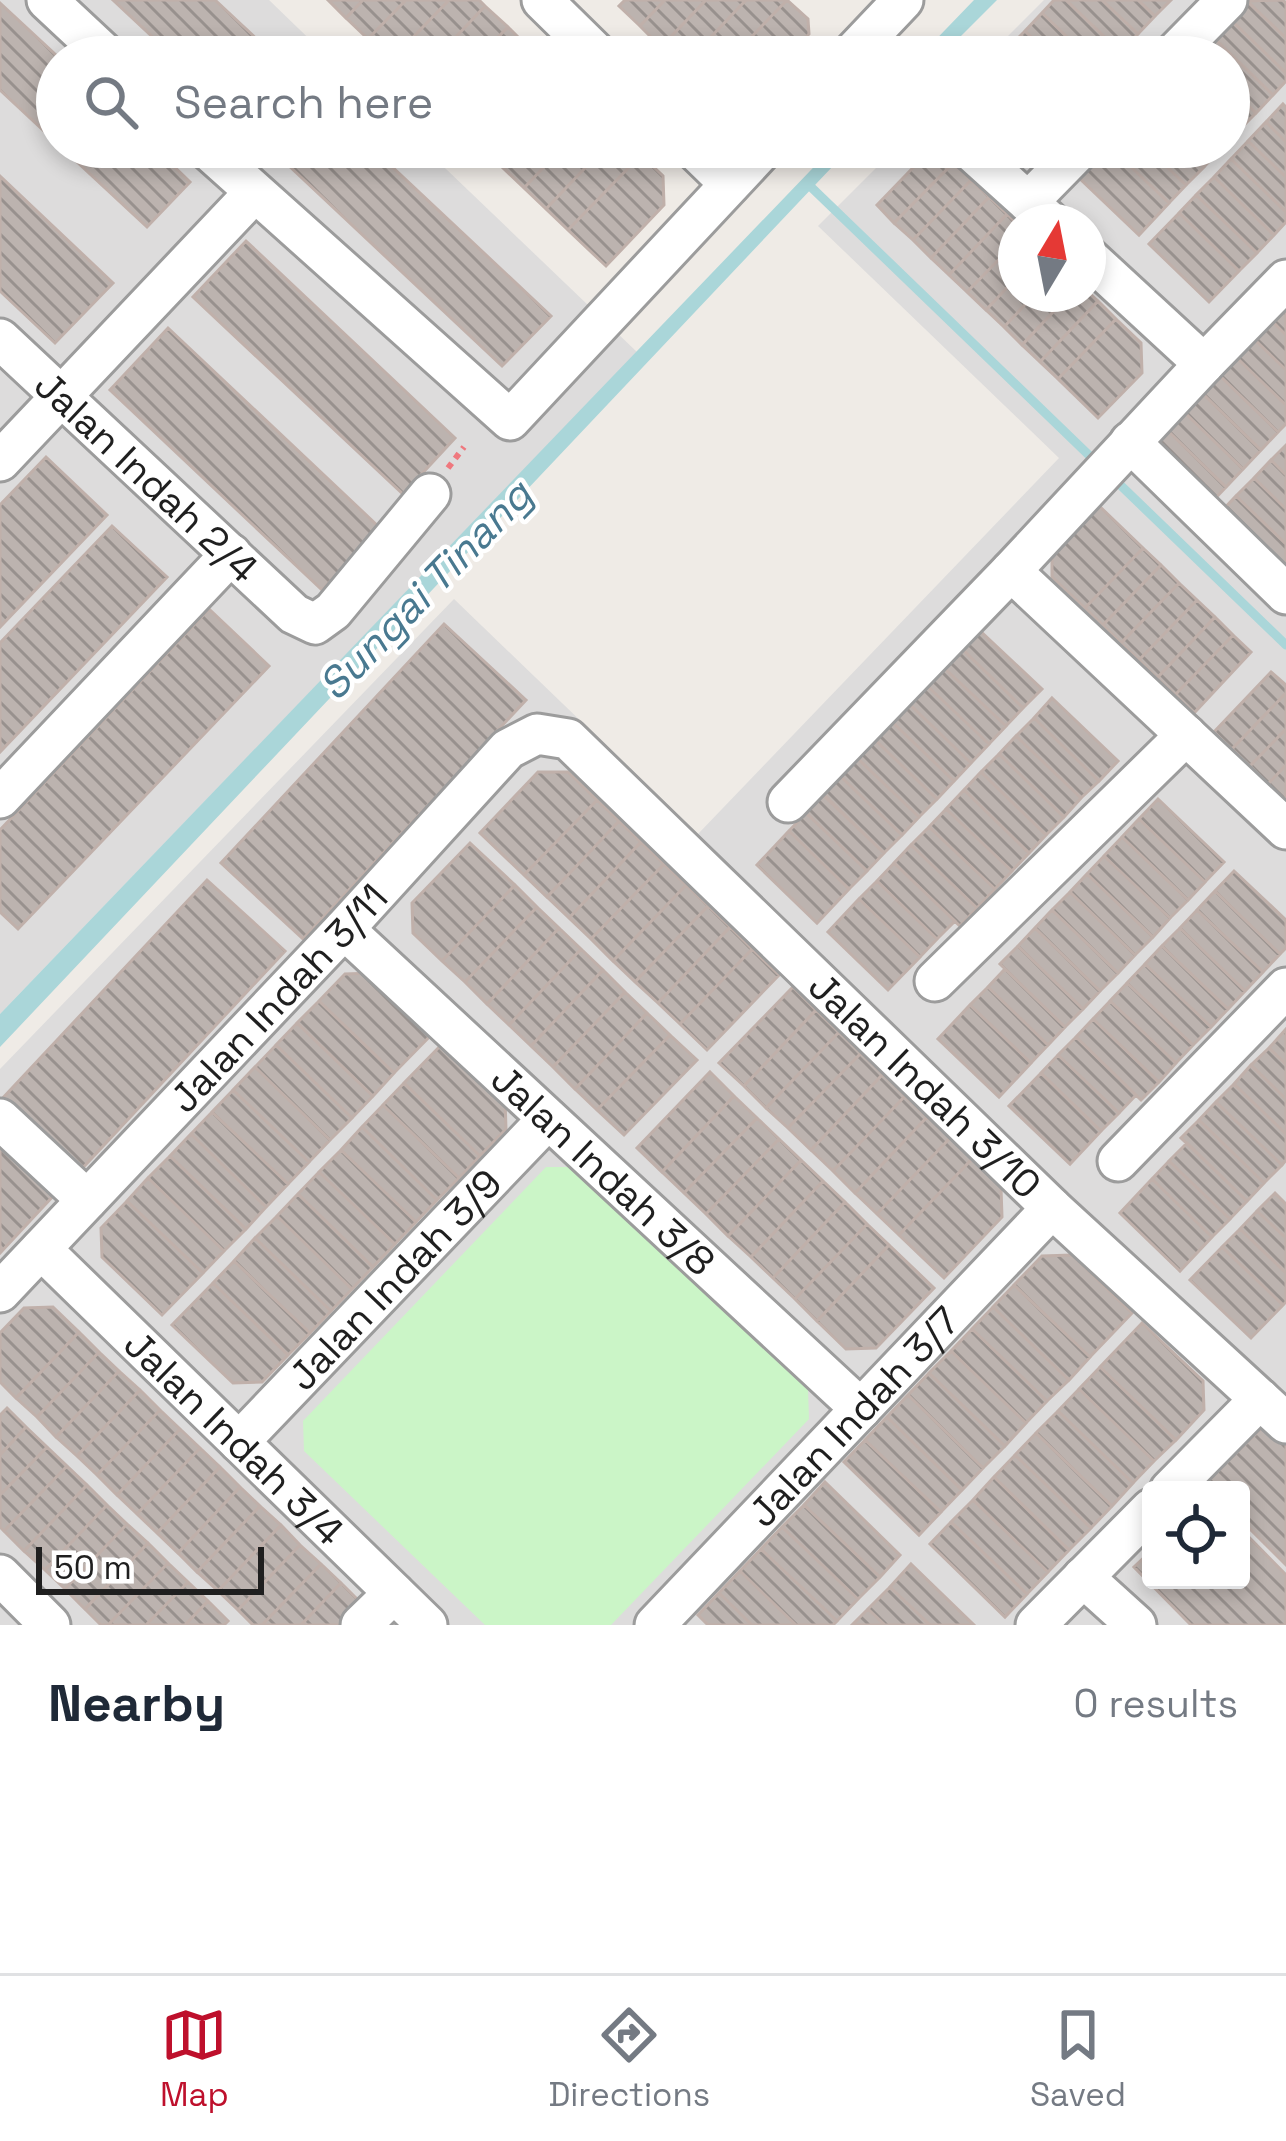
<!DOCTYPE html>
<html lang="en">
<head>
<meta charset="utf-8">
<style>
	body { margin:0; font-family:"Space Grotesk",sans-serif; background:#f6f6f7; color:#1f2937 }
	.controls { position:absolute; right:36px; bottom:36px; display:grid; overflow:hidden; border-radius:12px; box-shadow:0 6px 18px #0003 }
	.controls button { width:108px; height:108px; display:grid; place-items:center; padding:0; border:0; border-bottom:3px solid #e0e1e3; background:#fff; color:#1f2937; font:60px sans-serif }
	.compass { position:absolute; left:998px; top:204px; width:108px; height:108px; border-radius:50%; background:#fff; box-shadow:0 6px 18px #0003; rotate:10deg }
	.scale { position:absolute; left:36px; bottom:30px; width:228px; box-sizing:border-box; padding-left:12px; border:6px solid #1f1f1f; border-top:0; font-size:33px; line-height:42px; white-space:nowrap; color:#1f1f1f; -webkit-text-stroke:9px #fff; paint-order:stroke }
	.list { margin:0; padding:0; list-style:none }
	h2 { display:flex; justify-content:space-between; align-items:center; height:156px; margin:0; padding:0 48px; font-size:51px }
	h2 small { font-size:39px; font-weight:400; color:#747a83 }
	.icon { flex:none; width:66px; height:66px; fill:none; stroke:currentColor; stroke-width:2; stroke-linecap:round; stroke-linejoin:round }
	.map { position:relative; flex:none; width:1286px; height:1625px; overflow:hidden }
	.search { position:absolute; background:#fff; box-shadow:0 6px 18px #0003; left:36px; right:36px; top:36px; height:132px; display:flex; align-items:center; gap:30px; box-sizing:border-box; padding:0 42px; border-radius:66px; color:#747a83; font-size:45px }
	.sheet { height:348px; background:#fff }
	nav { display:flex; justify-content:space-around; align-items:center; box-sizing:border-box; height:168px; border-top:3px solid #e0e1e3; background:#fff; font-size:33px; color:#747a83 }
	nav a { display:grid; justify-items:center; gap:6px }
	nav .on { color:#be102c }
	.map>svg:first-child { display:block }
	.residential { fill:#dddcdc; fill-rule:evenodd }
	.park { fill:#cbf5c7 }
	.water { fill:#aad6d9 }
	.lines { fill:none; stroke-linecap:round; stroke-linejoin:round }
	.stream { stroke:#aad6d9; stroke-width:9 }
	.building { fill:url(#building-back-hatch); stroke:#c0b0aa; stroke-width:3 }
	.minor-casing { stroke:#9c9c9c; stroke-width:45 }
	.path { stroke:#ef787e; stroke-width:6; stroke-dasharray:6 6; stroke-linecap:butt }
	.minor { stroke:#fff; stroke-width:39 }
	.labels { text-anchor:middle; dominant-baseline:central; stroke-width:9; stroke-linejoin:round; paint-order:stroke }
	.street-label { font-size:39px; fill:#1f1f1f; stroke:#fff }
	.water-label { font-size:42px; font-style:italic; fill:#497990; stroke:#fff }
</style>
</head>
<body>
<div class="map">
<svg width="1286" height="1625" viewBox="0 0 1286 1625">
	<defs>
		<pattern id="building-back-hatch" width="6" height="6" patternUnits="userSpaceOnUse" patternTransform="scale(3)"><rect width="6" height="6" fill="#bcb3af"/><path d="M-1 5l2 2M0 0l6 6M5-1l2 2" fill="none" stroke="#98918e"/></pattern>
	</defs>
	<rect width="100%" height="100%" fill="#efebe6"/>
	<path class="residential" d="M0,0H269L328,57H57V147H423L637,352L0,1014Z
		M1044,0H1286V1625H0V1069L454,599L698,834L1059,458L818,226L897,147H1229V57H987ZM1016,222H1088V294H1016ZM1151,1490H1241V1580H1151Z"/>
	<path class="park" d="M546,1167H576L808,1389L809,1419L611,1625H485L304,1451L303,1421Z"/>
	<path class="water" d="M974,0H997L940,57H919Z
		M833,147H851L0,1047V1014Z"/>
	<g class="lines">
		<path class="stream" d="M811,187L1096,462
			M1113,478L1286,645"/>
	</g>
	<path class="building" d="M113,0H215L276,57H174Z
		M328,0H363L346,18Z
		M363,0H406L368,39L346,18Z
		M406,0H449L394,57H387L368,39Z
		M449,0H479L485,6L437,57H394Z
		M625,0H665L640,26L619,6Z
		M665,0H706L661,47L640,26Z
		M706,0H746L692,57H672L661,47Z
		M746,0H787L732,57H692Z
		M787,0L808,19L809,34L787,57H732Z
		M1054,0H1066L1120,52L1116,57H1088L1042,13Z
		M1066,0H1102L1138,34L1120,52Z
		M1102,0H1138L1155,16L1138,34Z
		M1138,0H1171L1155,16Z
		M1283,0L1286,3V38L1247,1Z
		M1247,1L1286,38V73L1230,19Z
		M0,3L58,57L57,143L0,90Z
		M485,6L508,27L479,57H437Z
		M1042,13L1088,57H1052L1025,31Z
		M1230,19L1286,73V81L1273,95L1213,37Z
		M508,27L530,49L522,57H479Z
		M1025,31L1052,57H1016L1007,49Z
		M1213,37L1273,95L1256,113L1229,87V57H1197Z
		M1229,87L1256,113L1238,131L1229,122Z
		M1283,104L1286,107V142L1266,122Z
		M1266,122L1286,142V177L1248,141Z
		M1248,141L1286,177V212L1231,159Z
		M61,147H154L190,182L147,227Z
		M269,147H371L551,316L502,366Z
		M481,147H521L502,167Z
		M521,147H563L524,188L502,167Z
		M563,147H605L546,209L524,188Z
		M605,147H633L641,155L568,230L546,209Z
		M933,147H936L953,163L894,223L877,205Z
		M1107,147H1110L1169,203L1139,235L1078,177Z
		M1110,147H1146L1186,185L1169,203Z
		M1146,147H1182L1204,167L1186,185Z
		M1182,147H1218L1221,149L1204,167Z
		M641,155L663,176L664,205L606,266L568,230Z
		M1231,159L1286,212V222L1274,235L1214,177Z
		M953,163L971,180L913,240L894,223Z
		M0,176L113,283L55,343L0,291Z
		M1214,177L1274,235L1257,253L1196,195Z
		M971,180L989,197L931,258L913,240Z
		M1196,195L1257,253L1239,271L1179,213Z
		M989,197L1007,214L949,275L931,258Z
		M1179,213L1239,271L1209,302L1149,244Z
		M1007,214L1016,223V242L967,292L949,275Z
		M246,241L455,438L403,494L193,297Z
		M1016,242V278L986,310L967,292Z
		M1016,278V294H1035L1004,327L986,310Z
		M1088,292L1098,301L1040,362L1022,345L1070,294Z
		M1035,294H1070L1022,345L1004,327Z
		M1098,301L1116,319L1058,379L1040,362Z
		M1286,303V335L1270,319Z
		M1116,319L1141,343L1142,373L1098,418L1058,379Z
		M1270,319L1286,335V370L1253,338Z
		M168,328L380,528L322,590L110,390Z
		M1253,338L1286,370V405L1235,356Z
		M1235,356L1286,405V424L1278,432L1218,374Z
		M1218,374L1278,432L1261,450L1201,392Z
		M1201,392L1261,450L1243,469L1183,411Z
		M1183,411L1243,469L1226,487L1166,429Z
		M1166,429L1226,487L1209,505L1148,447Z
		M1286,445V475L1271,460Z
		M46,457L107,515L0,627V505Z
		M1271,460L1286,475V509L1254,478Z
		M1254,478L1286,509V544L1236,496Z
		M1236,496L1286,544V565L1279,572L1219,514Z
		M1095,502L1143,548L1085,608L1052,577V547Z
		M112,526L167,577L0,752V643Z
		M1143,548L1161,565L1103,625L1085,608Z
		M1161,565L1179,583L1121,643L1103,625Z
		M1179,583L1197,600L1139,660L1121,643Z
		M1197,600L1215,617L1157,678L1139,660Z
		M209,609L269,666L18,929L0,912V830Z
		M1215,617L1233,635L1175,695L1157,678Z
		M444,624L526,700L303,939L221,863Z
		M976,627L1042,689L1023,708L958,645Z
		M1233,635L1251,652L1194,713L1175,695Z
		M958,645L1023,708L1006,726L940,664Z
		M940,664L1006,726L989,744L923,682Z
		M1271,672L1286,685V693L1232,749L1214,732Z
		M923,682L989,744L971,763L905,700Z
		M1286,693V729L1250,766L1232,749Z
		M1052,698L1118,761L1099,781L1034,718Z
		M905,700L971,763L954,781L888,718Z
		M888,718L954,781L937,799L871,736Z
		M1034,718L1099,781L1081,798L1016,736Z
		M1286,729V765L1268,784L1250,766Z
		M871,736L937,799L919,817L853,754Z
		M1016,736L1081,798L1064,817L999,754Z
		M853,754L919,817L902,835L836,772Z
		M999,754L1064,817L1046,835L981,772Z
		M1286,765V802L1268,784Z
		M538,772H568L597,800L524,875L480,833Z
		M836,772L902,835L884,853L819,790Z
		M981,772L1046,835L1029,853L964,790Z
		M964,790L1029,853L1012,871L946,809Z
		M823,795L884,853L867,871L806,813Z
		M1158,799L1224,862L1205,882L1139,819Z
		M597,800L619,821L547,897L524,875Z
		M946,809L1012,871L995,889L929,827Z
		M806,813L867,871L849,889L789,831Z
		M1139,819L1205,882L1188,900L1122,837Z
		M619,821L641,842L569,918L547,897Z
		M929,827L995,889L977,908L911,845Z
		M789,831L849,889L817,923L757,865Z
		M1122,837L1188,900L1170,918L1104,856Z
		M641,842L664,864L591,939L569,918Z
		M470,843L515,885L442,961L413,933L412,903Z
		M911,845L977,908L960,926L894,863Z
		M1104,856L1170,918L1153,937L1087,874Z
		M894,863L955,921L937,939L877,881Z
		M664,864L686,885L613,961L591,939Z
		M1234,871L1286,920V948L1280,954L1215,891Z
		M1087,874L1153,937L1135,955L1070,892Z
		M207,880L285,951L76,1175L0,1101Z
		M877,881L937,939L920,957L859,899Z
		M515,885L537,907L465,982L442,961Z
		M686,885L708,906L635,982L613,961Z
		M1215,891L1280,954L1263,972L1197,910Z
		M1070,892L1135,955L1118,973L1052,910Z
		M859,899L920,957L888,990L828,932Z
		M708,906L730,927L658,1003L635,982Z
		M537,907L559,928L487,1004L465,982Z
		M1052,910L1118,973L1100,991L1035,928Z
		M1197,910L1263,972L1245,991L1180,928Z
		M730,927L752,949L680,1024L658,1003Z
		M559,928L581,949L509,1025L487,1004Z
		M1035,928L1100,991L1083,1009L1018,946Z
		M1180,928L1245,991L1228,1009L1162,946Z
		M1018,946L1083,1009L1065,1027L1000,964Z
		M1162,946L1228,1009L1211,1027L1145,964Z
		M581,949L603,970L531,1046L509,1025Z
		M752,949L779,975L707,1050L680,1024Z
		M1145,964L1211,1027L1193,1045L1127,983Z
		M1005,969L1065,1027L1048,1045L988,987Z
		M603,970L625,992L553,1067L531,1046Z
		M374,973L435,1031L394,1073L319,1001L345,974Z
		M1127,983L1193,1045L1176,1063L1110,1001Z
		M793,987L816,1010L744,1086L719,1063Z
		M988,987L1048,1045L1031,1063L970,1005Z
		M625,992L647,1013L575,1089L553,1067Z
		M319,1001L394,1073L373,1096L297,1023Z
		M1110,1001L1176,1063L1159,1082L1093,1019Z
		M970,1005L1031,1063L999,1097L938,1039Z
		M816,1010L839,1032L766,1108L744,1086Z
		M647,1013L670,1035L597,1110L575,1089Z
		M1093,1019L1159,1082L1141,1100L1076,1037Z
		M297,1023L373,1096L352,1118L276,1045Z
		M1286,1029V1064L1269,1048Z
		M839,1032L861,1053L788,1128L766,1108Z
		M670,1035L697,1060L624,1135L597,1110Z
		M1076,1037L1136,1095L1119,1113L1058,1055Z
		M445,1041L505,1099L506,1129L480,1156L404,1083Z
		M276,1045L352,1118L330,1140L255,1067Z
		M1269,1048L1286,1064V1099L1251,1065Z
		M861,1053L883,1074L811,1150L788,1128Z
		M1058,1055L1119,1113L1101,1131L1041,1073Z
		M1251,1065L1286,1099V1134L1234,1084Z
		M255,1067L330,1140L309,1162L233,1090Z
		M710,1072L734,1096L662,1172L637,1148Z
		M1041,1073L1101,1131L1070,1164L1009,1106Z
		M883,1074L905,1096L833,1171L811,1150Z
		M404,1083L480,1156L459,1178L383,1105Z
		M1234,1084L1286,1134V1160L1282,1165L1216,1102Z
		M233,1090L309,1162L288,1184L212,1112Z
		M734,1096L757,1118L684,1193L662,1172Z
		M905,1096L927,1117L855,1193L833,1171Z
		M1216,1102L1282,1165L1264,1183L1199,1120Z
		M383,1105L459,1178L437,1200L362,1127Z
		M212,1112L288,1184L266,1207L191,1134Z
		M927,1117L950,1138L877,1214L855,1193Z
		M757,1118L779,1139L706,1214L684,1193Z
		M1199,1120L1264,1183L1247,1201L1181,1138Z
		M362,1127L437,1200L416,1222L341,1150Z
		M191,1134L266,1207L246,1229L170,1156Z
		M950,1138L972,1159L899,1235L877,1214Z
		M779,1139L801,1160L728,1236L706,1214Z
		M0,1143L55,1194L0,1253Z
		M1187,1143L1247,1201L1230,1219L1169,1161Z
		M341,1150L416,1222L395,1244L319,1172Z
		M170,1156L246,1229L224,1251L148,1178Z
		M972,1159L1001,1188L1002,1217L944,1278L899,1235Z
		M801,1160L823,1181L751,1257L728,1236Z
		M1169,1161L1230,1219L1212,1237L1152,1179Z
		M319,1172L395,1244L373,1267L298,1194Z
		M148,1178L224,1251L203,1273L127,1201Z
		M1152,1179L1212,1237L1180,1271L1120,1213Z
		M823,1181L845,1202L773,1278L751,1257Z
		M1275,1193L1286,1204V1238L1257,1211Z
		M298,1194L373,1267L352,1289L277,1216Z
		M127,1201L203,1273L162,1315L102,1257L101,1228Z
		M845,1202L867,1224L795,1299L773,1278Z
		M1257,1211L1286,1238V1273L1240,1229Z
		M277,1216L352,1289L331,1311L255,1238Z
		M867,1224L889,1245L817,1321L795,1299Z
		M1240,1229L1286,1273V1302L1283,1305L1222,1247Z
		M255,1238L331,1311L310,1333L234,1261Z
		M889,1245L934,1288L876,1348L846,1349L817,1321Z
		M1222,1247L1283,1305L1251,1338L1190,1280Z
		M1072,1255L1132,1313L1090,1357L1014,1285L1042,1256Z
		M234,1261L310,1333L288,1355L213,1283Z
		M213,1283L288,1355L262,1382L233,1383L172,1325Z
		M1014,1285L1090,1357L1069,1380L993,1307Z
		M53,1307L79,1332L16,1398L0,1382V1333L24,1308Z
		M993,1307L1069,1380L1047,1401L972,1329Z
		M1142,1323L1203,1381L1204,1410L1176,1440L1100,1367Z
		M972,1329L1047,1401L1026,1423L951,1351Z
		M79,1332L99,1352L37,1417L16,1398Z
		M951,1351L1026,1423L1005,1446L929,1373Z
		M99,1352L119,1371L56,1437L37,1417Z
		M1100,1367L1176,1440L1154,1461L1079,1389Z
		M119,1371L140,1390L77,1456L56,1437Z
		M929,1373L1005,1446L983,1468L908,1395Z
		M1079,1389L1154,1461L1133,1483L1058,1411Z
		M140,1390L160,1410L97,1475L77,1456Z
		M908,1395L983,1468L962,1490L887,1417Z
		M7,1408L26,1427L0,1455V1415Z
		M160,1410L180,1429L117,1495L97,1475Z
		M1058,1411L1133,1483L1112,1506L1036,1433Z
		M887,1417L962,1490L941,1512L865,1440Z
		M1270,1420L1286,1436V1565L1241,1520V1490H1211L1205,1484Z
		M26,1427L47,1447L0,1495V1455Z
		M180,1429L200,1448L137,1514L117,1495Z
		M1036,1433L1112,1506L1091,1528L1015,1455Z
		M865,1440L941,1512L919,1535L844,1462Z
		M47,1447L67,1466L4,1531L0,1527V1495Z
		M200,1448L220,1467L157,1533L137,1514Z
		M1015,1455L1091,1528L1069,1550L994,1477Z
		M67,1466L87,1485L24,1551L4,1531Z
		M220,1467L240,1487L178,1553L157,1533Z
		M994,1477L1069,1550L1048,1572L973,1500Z
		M825,1482L900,1555L880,1577L804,1505Z
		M87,1485L107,1505L45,1570L24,1551Z
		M240,1487L260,1506L197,1572L178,1553Z
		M973,1500L1048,1572L1027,1594L951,1522Z
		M107,1505L127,1524L65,1589L45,1570Z
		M804,1505L880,1577L858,1599L782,1527Z
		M260,1506L281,1525L218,1591L197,1572Z
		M951,1522L1027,1594L1005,1617L930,1544Z
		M127,1524L148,1543L85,1609L65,1589Z
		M281,1525L300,1545L238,1610L218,1591Z
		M782,1527L858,1599L837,1621L761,1549Z
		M1241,1529L1286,1575V1625H1191L1134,1567L1151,1551V1580H1241Z
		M148,1543L168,1563L108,1625H101L85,1609Z
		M300,1545L321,1564L262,1625H253L238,1610Z
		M761,1549L837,1621L833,1625H796L740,1571Z
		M168,1563L188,1582L146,1625H108Z
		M321,1564L341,1583L301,1625H262Z
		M911,1564L974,1625H930L890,1587Z
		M740,1571L796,1625H752L719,1593Z
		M188,1582L208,1601L185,1625H146Z
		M341,1583L361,1603L340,1625H301Z
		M890,1587L930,1625H885L868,1609Z
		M719,1593L752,1625H708L698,1615Z
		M208,1601L228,1621L224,1625H185Z
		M868,1609L885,1625H852Z"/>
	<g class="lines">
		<g class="minor-casing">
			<g id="minor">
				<path d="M47,0L108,57"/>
				<path d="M542,0L600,57"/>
				<path d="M849,57L903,0"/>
				<path d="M1171,57L1227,0"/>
				<path d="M205,147L510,420L765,147"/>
				<path d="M692,147L730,184"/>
				<path d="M967,147L1050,222"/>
				<path d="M1028,202L1082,147"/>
				<path d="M1088,257L1204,364"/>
				<path id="s1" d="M0,339L294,614L315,624L333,611L430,494"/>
				<path d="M1130,442L1286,594"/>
				<path d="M0,461L254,193"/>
				<path d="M1011,571L1286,829"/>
				<path d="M0,798L231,554"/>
				<path d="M788,802L1011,571L1204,364L1286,280"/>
				<path id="s2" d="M344,929L861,1409"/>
				<path d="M935,981L1186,735"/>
				<path d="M0,1119L87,1200"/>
				<path d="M1118,1161L1286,988"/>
				<path id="s3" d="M41,1249L427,1625"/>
				<path id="s4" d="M0,1292L344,929L508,749L537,734L568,739L1052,1208L1286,1423"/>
				<path id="s5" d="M239,1442L548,1119"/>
				<path d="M1170,1490L1260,1399"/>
				<path d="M0,1575L50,1625"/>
				<path d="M1083,1577L1136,1625"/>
				<path d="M361,1625L394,1593"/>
				<path id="s6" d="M655,1625L1052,1208"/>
				<path d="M1036,1625L1151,1509"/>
			</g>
		</g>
		<path class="path" d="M448,468L464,447"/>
		<use href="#minor" class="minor"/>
	</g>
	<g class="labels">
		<g class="street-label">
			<text stroke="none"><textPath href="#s1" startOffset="201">Jalan Indah 2/4</textPath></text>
			<text stroke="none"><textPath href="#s4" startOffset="405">Jalan Indah 3/11</textPath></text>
			<text stroke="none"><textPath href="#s4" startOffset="1305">Jalan Indah 3/10</textPath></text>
			<text stroke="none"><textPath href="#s2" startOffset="354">Jalan Indah 3/8</textPath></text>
			<text stroke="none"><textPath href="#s5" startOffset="225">Jalan Indah 3/9</textPath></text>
			<text stroke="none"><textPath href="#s6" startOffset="288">Jalan Indah 3/7</textPath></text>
			<text stroke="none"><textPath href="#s3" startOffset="270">Jalan Indah 3/4</textPath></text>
		</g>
		<g class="water-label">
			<text transform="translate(425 590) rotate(-46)">Sungai Tinang</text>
		</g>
	</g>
</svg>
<div class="controls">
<button><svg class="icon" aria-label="locate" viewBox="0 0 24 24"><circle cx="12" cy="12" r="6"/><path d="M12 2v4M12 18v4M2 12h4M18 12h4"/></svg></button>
</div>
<svg class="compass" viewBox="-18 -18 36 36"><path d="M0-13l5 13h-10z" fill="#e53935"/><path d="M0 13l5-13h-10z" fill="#747a83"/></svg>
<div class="scale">50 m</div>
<div class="search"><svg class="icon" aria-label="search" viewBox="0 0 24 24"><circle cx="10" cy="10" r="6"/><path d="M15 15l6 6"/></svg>Search here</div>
</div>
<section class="sheet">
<h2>Nearby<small>0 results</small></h2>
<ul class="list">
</ul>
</section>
<nav>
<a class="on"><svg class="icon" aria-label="map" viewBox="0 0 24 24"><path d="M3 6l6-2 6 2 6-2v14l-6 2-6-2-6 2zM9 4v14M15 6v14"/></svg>Map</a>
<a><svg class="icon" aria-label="directions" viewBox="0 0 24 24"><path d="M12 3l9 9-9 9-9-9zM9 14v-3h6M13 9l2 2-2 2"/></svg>Directions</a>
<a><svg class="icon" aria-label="saved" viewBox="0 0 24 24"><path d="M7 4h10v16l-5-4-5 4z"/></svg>Saved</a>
</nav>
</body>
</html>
